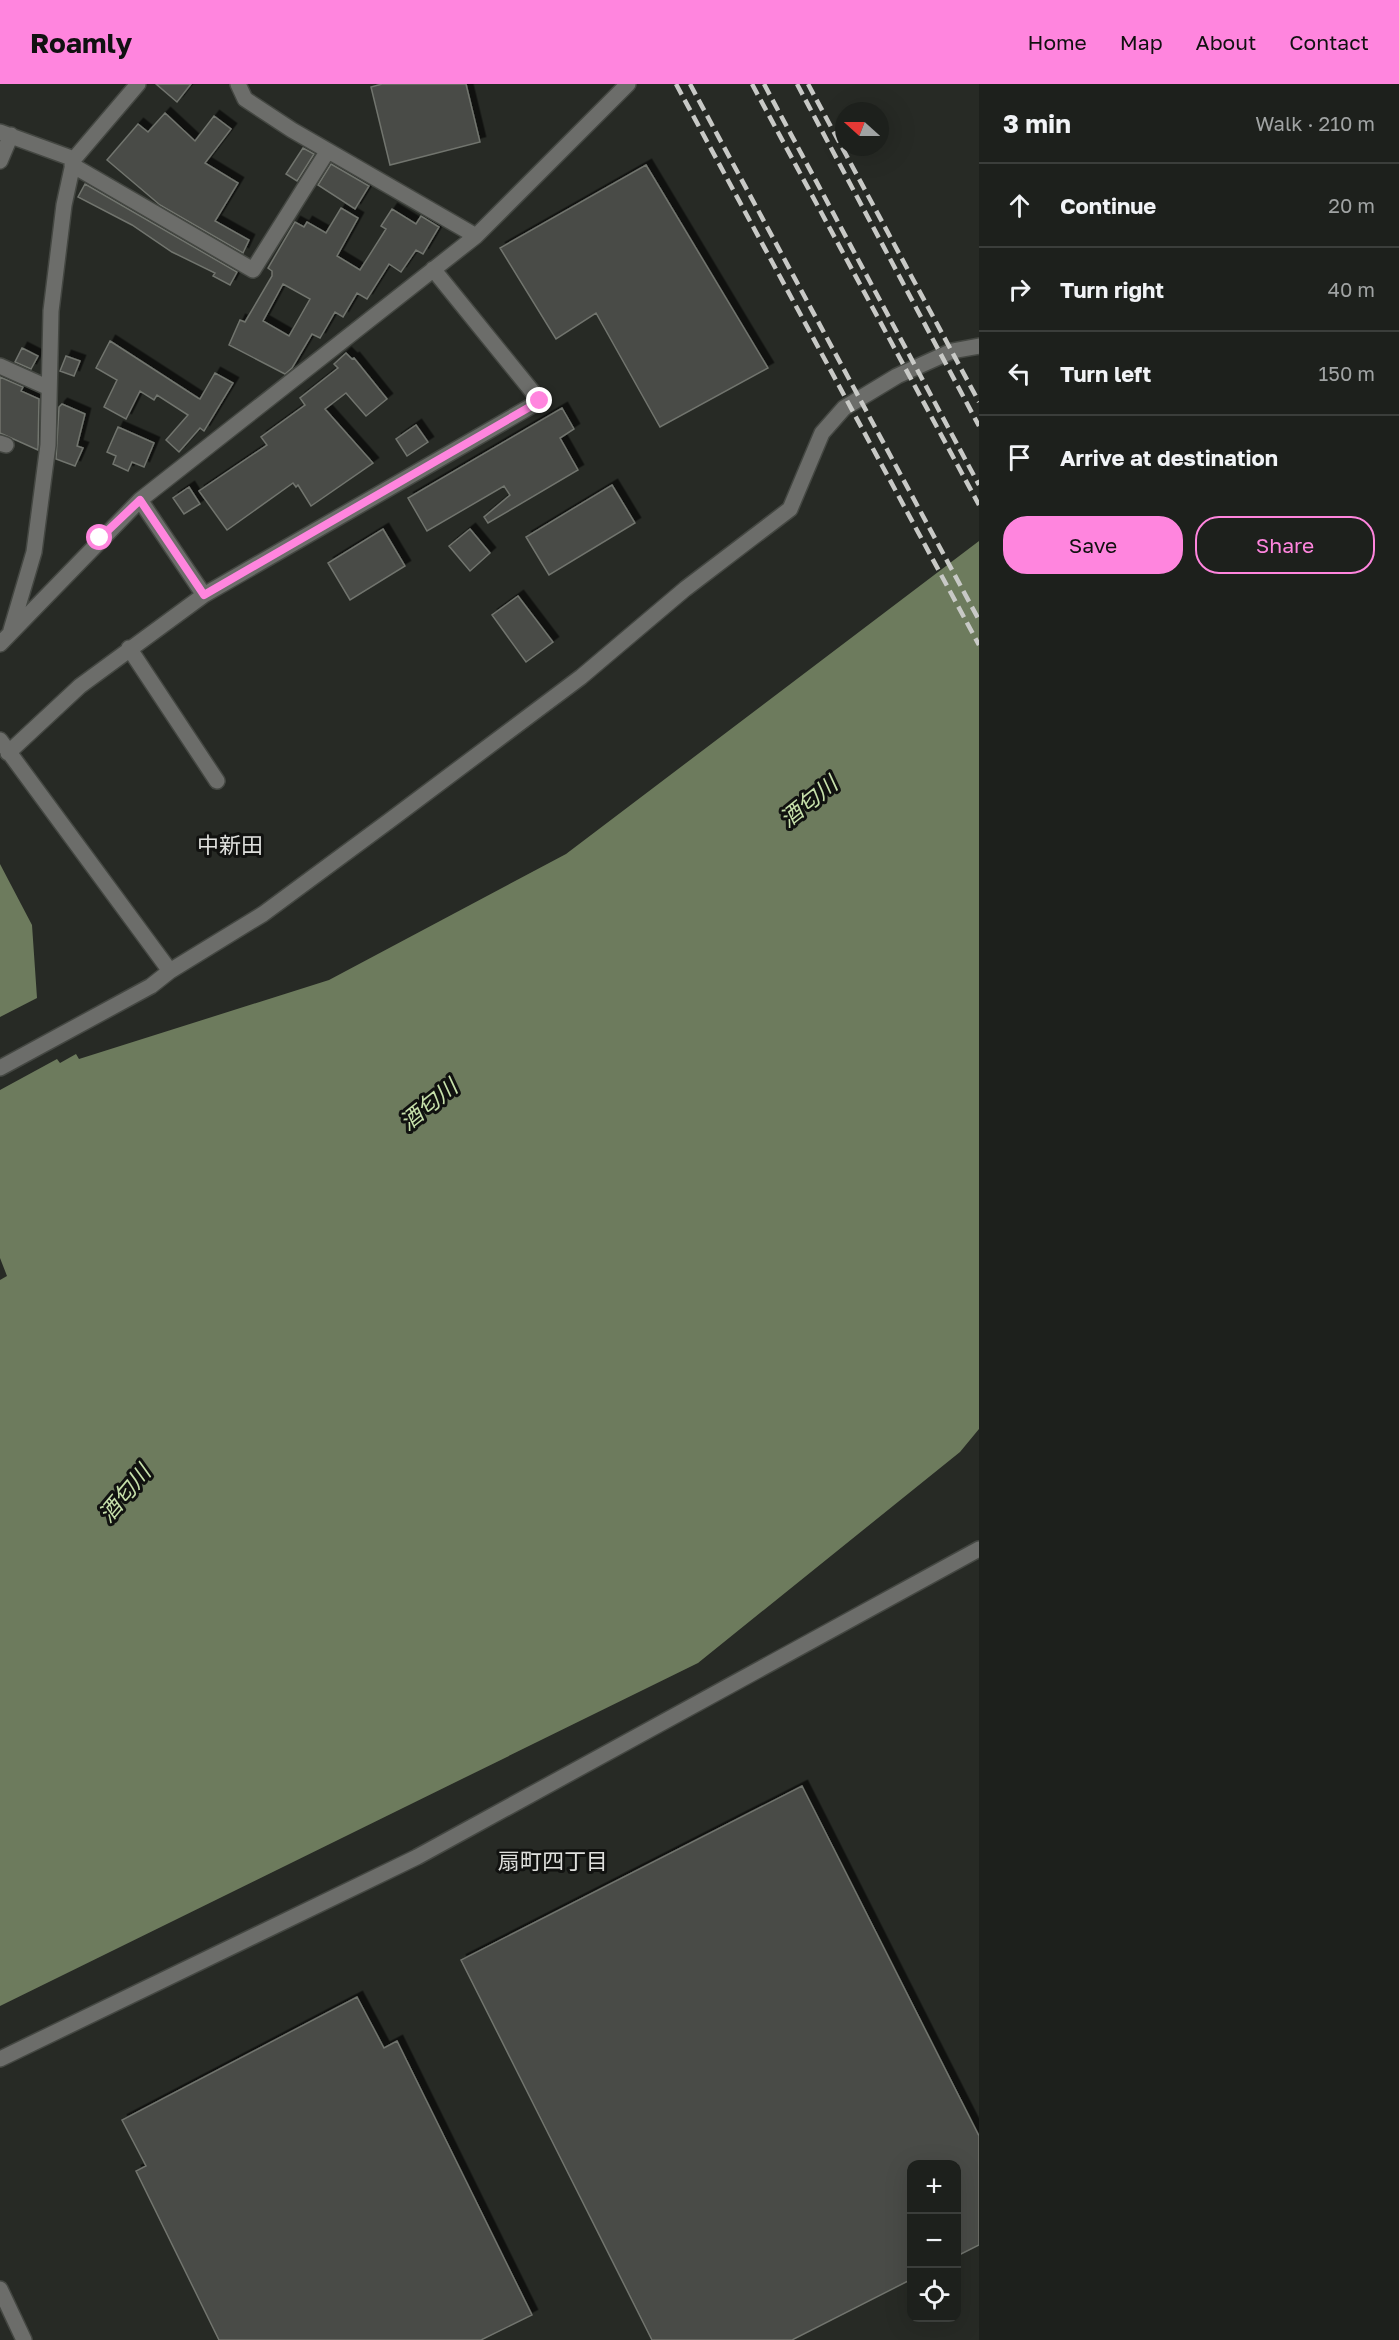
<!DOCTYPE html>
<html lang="en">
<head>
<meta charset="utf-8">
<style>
	body { margin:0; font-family:"Golos Text","Noto Sans JP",sans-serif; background:#2a2d29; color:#f1f3f6 }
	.controls { position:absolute; right:18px; bottom:18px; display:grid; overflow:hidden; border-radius:12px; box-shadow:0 6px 24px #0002 }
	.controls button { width:54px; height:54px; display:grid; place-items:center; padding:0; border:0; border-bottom:2px solid #3b3e3b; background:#1d201c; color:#f1f3f6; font:30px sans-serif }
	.compass { position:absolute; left:835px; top:18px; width:54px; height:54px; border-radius:50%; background:#1d201c; box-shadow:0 6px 24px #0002; rotate:291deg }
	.stop { position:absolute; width:18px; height:18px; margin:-14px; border:4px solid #ff85de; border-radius:50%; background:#fff }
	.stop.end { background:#ff85de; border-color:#fff; box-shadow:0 2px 6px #0008 }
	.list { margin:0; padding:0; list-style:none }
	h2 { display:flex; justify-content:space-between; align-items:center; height:78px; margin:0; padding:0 24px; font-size:26px }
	h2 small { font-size:20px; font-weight:400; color:#a0a3a3 }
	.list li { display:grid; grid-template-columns:39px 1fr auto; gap:18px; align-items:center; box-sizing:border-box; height:84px; padding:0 24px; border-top:2px solid #3b3e3b }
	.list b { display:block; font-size:22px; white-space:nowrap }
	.list em { font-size:20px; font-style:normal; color:#a0a3a3 }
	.actions { display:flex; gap:12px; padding:18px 24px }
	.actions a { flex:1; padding:14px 0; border:2px solid #ff85de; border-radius:24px; text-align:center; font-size:21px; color:#ff85de }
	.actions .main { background:#ff85de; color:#111 }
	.icon { flex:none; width:33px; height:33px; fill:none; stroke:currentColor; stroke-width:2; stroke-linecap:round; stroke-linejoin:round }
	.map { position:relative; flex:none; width:979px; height:2256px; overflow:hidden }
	header { display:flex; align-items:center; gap:36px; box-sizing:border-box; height:84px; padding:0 30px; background:#ff85de; color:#111 }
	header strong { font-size:28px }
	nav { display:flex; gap:33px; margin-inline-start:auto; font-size:21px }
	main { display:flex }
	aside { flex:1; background:#1d201c }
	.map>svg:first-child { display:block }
	.water { fill:#6d7b5d }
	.building { fill:#494b46; stroke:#71746e; stroke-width:1.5; fill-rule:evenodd; filter:url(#shadow) }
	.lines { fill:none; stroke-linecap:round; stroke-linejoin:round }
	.minor-casing { stroke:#444742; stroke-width:18 }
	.minor { stroke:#6c6d6a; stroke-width:15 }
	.rail { stroke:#c8c9c6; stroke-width:4.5; stroke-dasharray:12 6; stroke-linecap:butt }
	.route { stroke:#ff85de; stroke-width:8 }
	.labels { text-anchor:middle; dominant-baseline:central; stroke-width:6; stroke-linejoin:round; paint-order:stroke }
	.water-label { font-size:22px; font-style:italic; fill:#c7e1ab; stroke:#111210 }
	.neighbourhood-label { font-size:22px; fill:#dfe0dd; stroke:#111210 }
</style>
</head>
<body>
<header>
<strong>Roamly</strong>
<nav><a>Home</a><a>Map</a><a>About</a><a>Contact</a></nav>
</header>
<main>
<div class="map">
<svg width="979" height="2256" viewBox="0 0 979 2256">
	<defs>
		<filter id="shadow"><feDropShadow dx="5.5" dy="-5.5" stdDeviation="0" flood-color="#0009"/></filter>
	</defs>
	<rect width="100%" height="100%" fill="#272a25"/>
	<path class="water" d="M979,457V1345L960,1368L698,1579L0,1922V1196L7,1192L0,1174V1006L57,975L60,979L76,970L79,975L329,896L566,770Z
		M0,780L32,841L37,914L0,933Z"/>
	<path class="building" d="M156,0H191L177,18Z
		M382,0H466L480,58L390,81L371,3Z
		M165,29L195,57L214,32L231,45L205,79L238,99L215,137L249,156L243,169L160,121L107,76L138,40L148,48Z
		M303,64L314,70L297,97L286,90Z
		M331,80L369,102L355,125L318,101Z
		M646,81L768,284L660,343L596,229L556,255L500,164Z
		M85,100L237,188L230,201L213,192L215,189L172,168L132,141L78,113Z
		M341,124L358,134L337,172L360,186L386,145L381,142L392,125L416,140L421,132L439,143L423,170L416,166L401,188L389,180L367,215L357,209L343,233L335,228L320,254L312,250L292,284L285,290L229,261L240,236L245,238L272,192V187L268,184L295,138L304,143L307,138L326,149ZM283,200L310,215L289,252L263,237Z
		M110,257L198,314L200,315L215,289L233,299L204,347L200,344L179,368L166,356L188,331L157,311L154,316L140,307L126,335L104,323L117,296L96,284Z
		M22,264L38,272L31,285L15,278Z
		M346,269L352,275L354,274L387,315L366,332L346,309L325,325L373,379L311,422L298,401L296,403L293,399L227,446L199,407L267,361L261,353L305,321L300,314L338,284L334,280Z
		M66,272L80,277L74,292L60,287Z
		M0,293L23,303L21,307L39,315L38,366L0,349Z
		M62,320L85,330L77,362L83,364L75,382L56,375L59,323Z
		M562,324L574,345L560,354L578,386L488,439L484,433L510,411L504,402L427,447L408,414Z
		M416,341L428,358L407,372L396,355Z
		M118,343L154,359L144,383L132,378L128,387L113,380L116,372L107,368Z
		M612,401L635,439L549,491L526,453Z
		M189,403L200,420L184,430L173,414Z
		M383,445L405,482L350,516L328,479Z
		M470,445L490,469L470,487L449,462Z
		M518,512L553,558L526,578L492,531Z
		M802,1702L979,2052V2161L957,2172V2080H912V2195L792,2256H652L461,1876Z
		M357,1913L384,1964L397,1957L532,2231L481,2256H219L136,2087L146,2082L122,2036Z"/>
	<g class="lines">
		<g class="minor-casing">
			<path id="minor" d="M238,0L245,15L292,46L476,152
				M0,48L74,75L138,0
				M0,77L11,51
				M72,81L253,186L327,68
				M0,282L49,304
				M0,359L6,361
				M140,416L204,511
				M11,546L34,468L48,361L51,227L64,121L74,75
				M0,560L140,416L476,152L628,0
				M129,564L217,697
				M0,656L170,887
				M8,669L80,602L204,511L540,317L433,185
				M0,984L151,902L170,887L263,830L389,737L581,593L685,505L790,425L822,349L844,324L897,292L952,267L979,262
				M0,1975L417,1773L979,1465
				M0,2205L24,2256"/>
		</g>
		<use href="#minor" class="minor"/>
		<path class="rail" d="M676,0L979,561
			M690,0L979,536
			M752,0L979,421
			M764,0L979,401
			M797,0L979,342
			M808,0L979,318"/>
	</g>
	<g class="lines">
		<path class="route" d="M100,454L140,416L204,511L540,317"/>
	</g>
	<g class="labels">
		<g class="water-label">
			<text transform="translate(808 717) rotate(-39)">酒匂川</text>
			<text transform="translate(428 1020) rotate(-39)">酒匂川</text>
			<text transform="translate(124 1409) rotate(-50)">酒匂川</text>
		</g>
		<g class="neighbourhood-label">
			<text x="230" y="760">中新田</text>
			<text x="553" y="1776">扇町四丁目</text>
		</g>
	</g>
</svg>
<div class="controls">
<button>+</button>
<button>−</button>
<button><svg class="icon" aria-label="locate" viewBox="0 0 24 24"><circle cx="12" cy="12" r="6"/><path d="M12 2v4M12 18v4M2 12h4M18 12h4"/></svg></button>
</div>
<svg class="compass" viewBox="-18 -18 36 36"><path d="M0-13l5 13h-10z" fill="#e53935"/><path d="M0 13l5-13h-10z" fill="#a0a3a3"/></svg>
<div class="stop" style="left:100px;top:454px"></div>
<div class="stop end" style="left:540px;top:317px"></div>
</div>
<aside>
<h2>3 min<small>Walk · 210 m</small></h2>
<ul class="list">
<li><svg class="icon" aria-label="ahead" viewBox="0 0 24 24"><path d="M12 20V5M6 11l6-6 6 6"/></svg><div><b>Continue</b></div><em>20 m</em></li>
<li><svg class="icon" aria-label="right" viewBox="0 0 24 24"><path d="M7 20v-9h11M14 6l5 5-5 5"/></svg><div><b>Turn right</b></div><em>40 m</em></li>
<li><svg class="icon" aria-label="left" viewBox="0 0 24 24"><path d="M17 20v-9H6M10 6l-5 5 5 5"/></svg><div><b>Turn left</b></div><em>150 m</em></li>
<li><svg class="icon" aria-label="arrive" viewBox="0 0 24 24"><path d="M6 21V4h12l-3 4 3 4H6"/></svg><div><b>Arrive at destination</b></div></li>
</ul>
<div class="actions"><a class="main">Save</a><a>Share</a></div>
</aside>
</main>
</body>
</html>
